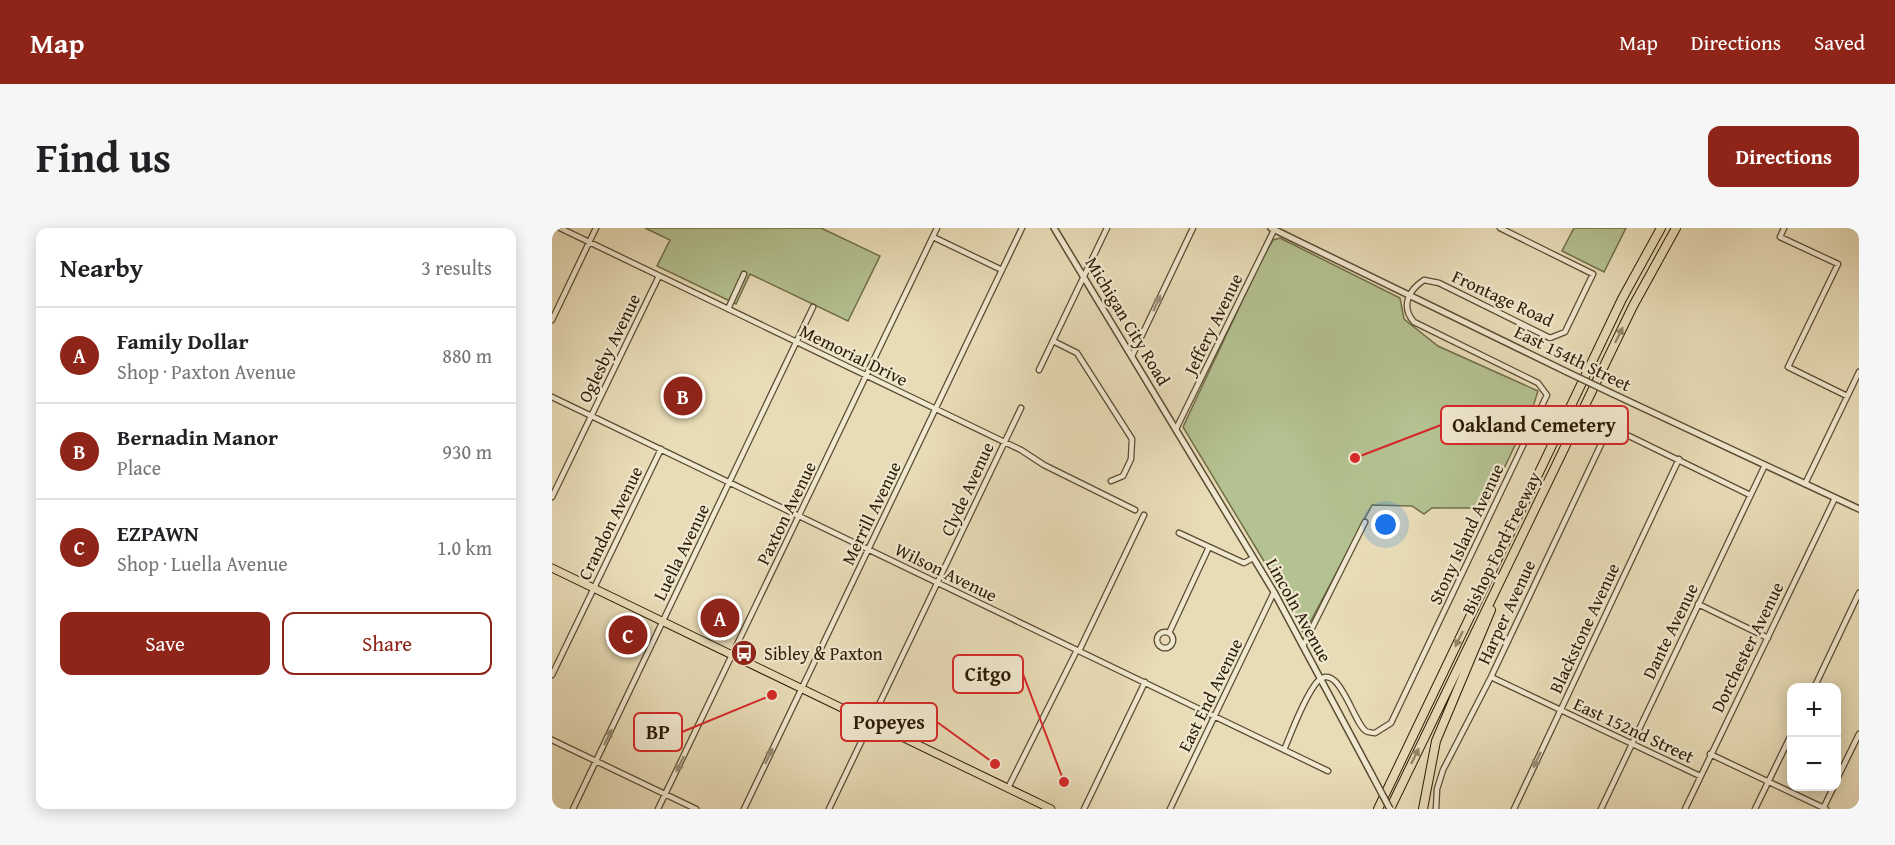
<!DOCTYPE html>
<html lang="en">
<head>
<meta charset="utf-8">
<style>
	body { margin:0; font-family:"Gentium Book Plus",serif; background:#f6f6f6; color:#202124 }
	.controls { position:absolute; right:18px; bottom:18px; display:grid; overflow:hidden; border-radius:12px; box-shadow:0 3px 15px #0003 }
	.controls button { width:54px; height:54px; display:grid; place-items:center; padding:0; border:0; border-bottom:2px solid #e0e0e0; background:#fff; color:#202124; font:30px sans-serif }
	.you { position:absolute; left:834px; top:297px; width:21px; height:21px; margin:-15px; border:4px solid #fff; border-radius:50%; background:#1a73e8; box-shadow:0 0 0 9px #1a73e833 }
	.badge { display:grid; place-items:center; width:39px; height:39px; border-radius:50%; background:#8f2418; color:#fff; font-size:20px; font-weight:700 }
	.pin { position:absolute; translate:-50% -50%; border:3px solid #fff; box-shadow:0 2px 6px #0006 }
	.list { margin:0; padding:0; list-style:none }
	h2 { display:flex; justify-content:space-between; align-items:center; height:78px; margin:0; padding:0 24px; font-size:26px }
	h2 small { font-size:20px; font-weight:400; color:#757577 }
	.list li { display:grid; grid-template-columns:39px 1fr auto; gap:18px; align-items:center; box-sizing:border-box; height:96px; padding:0 24px; border-top:2px solid #e0e0e0 }
	.list b { display:block; font-size:22px; white-space:nowrap }
	.list p { margin:0; font-size:20px; white-space:nowrap; color:#757577 }
	.list em { font-size:20px; font-style:normal; color:#757577 }
	.actions { display:flex; gap:12px; padding:18px 24px }
	.actions a { flex:1; padding:14px 0; border:2px solid #8f2418; border-radius:12px; text-align:center; font-size:21px; color:#8f2418 }
	.actions .main { background:#8f2418; color:#fff }
	.map { position:relative; flex:none; width:1307px; height:581px; overflow:hidden; border-radius:12px }
	header { display:flex; align-items:center; gap:36px; box-sizing:border-box; height:84px; padding:0 30px; background:#8f2418; color:#fff }
	header strong { font-size:28px }
	nav { display:flex; gap:33px; margin-inline-start:auto; font-size:21px }
	.intro { display:flex; align-items:center; justify-content:space-between; box-sizing:border-box; height:144px; padding:0 36px }
	h1 { margin:0; font-size:42px }
	.button { padding:15px 27px; border-radius:12px; background:#8f2418; color:#fff; font-size:21px; font-weight:700 }
	main { display:flex; gap:36px; padding:0 36px }
	aside { flex:1; background:#fff; border-radius:12px; box-shadow:0 3px 15px #0003 }
	.map>svg:first-child { display:block }
	.green { fill:#b4c190; stroke:#706e4a; stroke-width:1.5 }
	.lines { fill:none; stroke-linecap:round; stroke-linejoin:round }
	.minor-casing { stroke:#5a4b32; stroke-width:7 }
	.tertiary-casing { stroke:#5a4b32; stroke-width:8 }
	.primary-casing { stroke:#2b1b05; stroke-width:9 }
	.motorway-casing { stroke:#2b1b05; stroke-width:10 }
	.minor { stroke:#f0e8d0; stroke-width:4.5 }
	.tertiary { stroke:#f0e8d0; stroke-width:5 }
	.primary { stroke:#e8dcb7; stroke-width:7 }
	.motorway { stroke:#e8dcb7; stroke-width:8 }
	.tertiary-bridge-casing { stroke:#5a4b32; stroke-width:8; stroke-linecap:butt }
	.tertiary-bridge { stroke:#f0e8d0; stroke-width:5 }
	.oneway { fill:#978c75 }
	.oneway2 { fill:#938567 }
	.labels { text-anchor:middle; dominant-baseline:central; stroke-width:4.5; stroke-linejoin:round; paint-order:stroke }
	.street-label { font-size:18px; fill:#2b1b05; stroke:#f0e8d0 }
	.poi-label { font-size:18px; fill:#2b1b05; stroke:#f0e8d0; text-anchor:start }
	.leader { fill:none; stroke:#d62828; stroke-width:2 }
	.callout-dot { fill:#d62828; stroke:#f0e8d0; stroke-width:2 }
	.callout { fill:#f0e8d0; stroke:#d62828; stroke-width:2 }
	.callout-label { font-size:20px; text-anchor:middle; font-weight:bold; fill:#2b1b05 }
</style>
</head>
<body>
<header>
<strong>Map</strong>
<nav><a>Map</a><a>Directions</a><a>Saved</a></nav>
</header>
<div class="intro"><h1>Find us</h1><a class="button">Directions</a></div>
<main>
<aside>
<h2>Nearby<small>3 results</small></h2>
<ul class="list">
<li><span class="badge">A</span><div><b>Family Dollar</b><p>Shop · Paxton Avenue</p></div><em>880 m</em></li>
<li><span class="badge">B</span><div><b>Bernadin Manor</b><p>Place</p></div><em>930 m</em></li>
<li><span class="badge">C</span><div><b>EZPAWN</b><p>Shop · Luella Avenue</p></div><em>1.0 km</em></li>
</ul>
<div class="actions"><a class="main">Save</a><a>Share</a></div>
</aside>
<div class="map">
<svg width="1307" height="581" viewBox="0 0 1307 581">
	<rect width="100%" height="100%" fill="#e8dcb7"/>
	<filter id="stains"><feTurbulence type="fractalNoise" baseFrequency=".00333" numOctaves="4"/><feColorMatrix values="0 0 0 0 .2 0 0 0 0 .09 0 0 0 0 .02 0 0 0 .5 -.17"/></filter>
	<radialGradient id="worn" r=".72"><stop offset=".6" stop-color="#630" stop-opacity="0"/><stop offset="1" stop-color="#630" stop-opacity=".3"/></radialGradient>
	<path class="green" d="M93,0H269L328,28L296,93L198,46L184,76L105,38L118,12Z
		M1022,0H1074L1052,44L1010,23Z
		M728,10L848,70L852,91L886,118L986,163L980,182L933,280H880L872,286L860,278L820,277L752,406L736,373L631,199L710,31L721,12Z"/>
	<g class="lines">
		<g class="minor-casing">
			<path id="minor" d="M8,0L469,222L492,237L583,282
				M1232,0L1228,9L1286,36L1236,139L1295,168
				M381,9L450,42
				M176,81L192,46
				M0,92L44,0
				M501,113L525,125L580,211L579,231L571,248L559,253
				M580,128L641,0
				M487,142L555,0
				M0,169L776,543
				M624,201L722,2
				M1253,256L1307,144
				M0,269L107,48
				M627,305L692,335L701,330
				M1146,376L1216,410
				M605 412a8 8 0 1 1 16 0a8 8 0 1 1-16 0Z
				M617,405L657,319
				M751,418L813,294
				M527,423L592,287
				M0,447L109,221
				M939,449L1148,548
				M1262,460L1307,365
				M0,512L144,581
				M732,522C741,501 749,477 762,458C785,424 801,496 814,503C814,504 822,505 823,505L839,495L995,167L986,155L862,94C848,78 857,62 872,52L887,55L998,110L1013,104L1041,46L948,0
				M1158,526L1274,581
				M1284,553L1307,506
				M456,560L525,422
				M21,581L261,79
				M106,581L385,0
				M192,581L470,0
				M277,581L469,180
				M532,581L593,454
				M618,581L722,364
				M884,581L885,561L891,542L939,449L1052,210L1058,205L1077,208L1198,267
				M962,581L1127,231
				M1049,581L1213,237
				M1133,581L1283,270
				M1203,581L1240,505
				M1271,581L1282,558"/>
		</g>
		<g class="tertiary-casing">
			<path id="tertiary" d="M502,0L722,364L820,547
				M719,0L1015,144
				M1059,165L1307,281"/>
		</g>
		<g class="primary-casing">
			<path id="primary" d="M0,340L499,581"/>
		</g>
		<g class="motorway-casing">
			<path id="motorway" d="M826,581L1070,71L1109,0
				M838,581L1081,78L1124,0
				M871,581L884,513L939,382"/>
		</g>
		<use href="#minor" class="minor"/>
		<use href="#tertiary" class="tertiary"/>
		<use href="#primary" class="primary"/>
		<use href="#motorway" class="motorway"/>
		<g class="tertiary-bridge-casing">
			<path id="tertiary-bridge" d="M1015,144L1059,165
				M820,547L838,581"/>
		</g>
		<use href="#tertiary-bridge" class="tertiary-bridge"/>
	</g>
	<defs><path id="oneway-solid" d="M-6-.8H1V-3.2L6.5 0L1 3.2V.8H-6Z" transform="scale(1.5)"/></defs>
	<g class="oneway">
		<use href="#oneway-solid" transform="translate(605 75) rotate(-65)"/>
		<use href="#oneway-solid" transform="translate(56 509) rotate(-64)"/>
		<use href="#oneway-solid" transform="translate(217 528) rotate(-64)"/>
		<use href="#oneway-solid" transform="translate(985 532) rotate(115)"/>
		<use href="#oneway-solid" transform="translate(128 536) rotate(116)"/>
	</g>
	<g class="oneway2">
		<use href="#oneway-solid" transform="translate(1067 107) rotate(-64)"/>
		<use href="#oneway-solid" transform="translate(907 411) rotate(116)"/>
		<use href="#oneway-solid" transform="translate(863 528) rotate(-64)"/>
	</g>
	<defs>
		<g id="bus-disc" transform="scale(1.35)"><circle r="9.5" fill="#8f2418" stroke="#f0e8d0"/><path d="M-5-6H5V4H4V6H2V4H-2V6H-4V4H-5ZM-3.5-4V0h7V-4ZM-3.5 1.2v1.5H-2V1.2ZM2 1.2v1.5H3.5V1.2Z" fill="#fff"/></g>
	</defs>
	<g fill-rule="evenodd">
		<use href="#bus-disc" x="192" y="425"/>
	</g>
	<g class="labels">
		<g class="street-label">
			<text transform="translate(951 70) rotate(25)">Frontage Road</text>
			<text transform="translate(576 93) rotate(59)">Michigan City Road</text>
			<text transform="translate(661 96) rotate(-64)">Jeffery Avenue</text>
			<text transform="translate(57 120) rotate(-64)">Oglesby Avenue</text>
			<text transform="translate(302 127) rotate(26)">Memorial Drive</text>
			<text transform="translate(1021 130) rotate(26)">East 154th Street</text>
			<text transform="translate(415 261) rotate(-65)">Clyde Avenue</text>
			<text transform="translate(234 285) rotate(-64)">Paxton Avenue</text>
			<text transform="translate(319 285) rotate(-64)">Merrill Avenue</text>
			<text transform="translate(58 295) rotate(-64)">Crandon Avenue</text>
			<text transform="translate(914 306) rotate(-65)">Stony Island Avenue</text>
			<text transform="translate(949 315) rotate(-64)">Bishop Ford Freeway</text>
			<text transform="translate(129 324) rotate(-64)">Luella Avenue</text>
			<text transform="translate(394 344) rotate(26)">Wilson Avenue</text>
			<text transform="translate(747 382) rotate(61)">Lincoln Avenue</text>
			<text transform="translate(954 384) rotate(-65)">Harper Avenue</text>
			<text transform="translate(1032 400) rotate(-65)">Blackstone Avenue</text>
			<text transform="translate(1118 403) rotate(-64)">Dante Avenue</text>
			<text transform="translate(1195 419) rotate(-64)">Dorchester Avenue</text>
			<text transform="translate(658 467) rotate(-64)">East End Avenue</text>
			<text transform="translate(1082 502) rotate(25)">East 152nd Street</text>
		</g>
		<g class="poi-label">
			<text x="212" y="425">Sibley &amp; Paxton</text>
		</g>
	</g>
	<path class="leader" d="M803 230L889 197M512 554L471 446M443 536L385 494M220 467L130 504"/>
	<g class="callout-dot">
		<circle cx="803" cy="230" r="6"/>
		<circle cx="512" cy="554" r="6"/>
		<circle cx="443" cy="536" r="6"/>
		<circle cx="220" cy="467" r="6"/>
	</g>
	<g class="callout">
		<rect x="889" y="178" width="187" height="38" rx="6"/>
		<rect x="401" y="427" width="70" height="38" rx="6"/>
		<rect x="289" y="475" width="96" height="38" rx="6"/>
		<rect x="82" y="485" width="48" height="38" rx="6"/>
	</g>
	<g class="callout-label">
		<text x="982" y="204">Oakland Cemetery</text>
		<text x="436" y="453">Citgo</text>
		<text x="337" y="501">Popeyes</text>
		<text x="106" y="511">BP</text>
	</g>
	<rect width="100%" height="100%" filter="url(#stains)"/>
	<rect width="100%" height="100%" fill="url(#worn)"/>
</svg>
<div class="controls">
<button>+</button>
<button>−</button>
</div>
<div class="you"></div>
<div class="pin badge" style="left:168px;top:390px">A</div>
<div class="pin badge" style="left:131px;top:168px">B</div>
<div class="pin badge" style="left:76px;top:407px">C</div>
</div>
</main>
</body>
</html>
